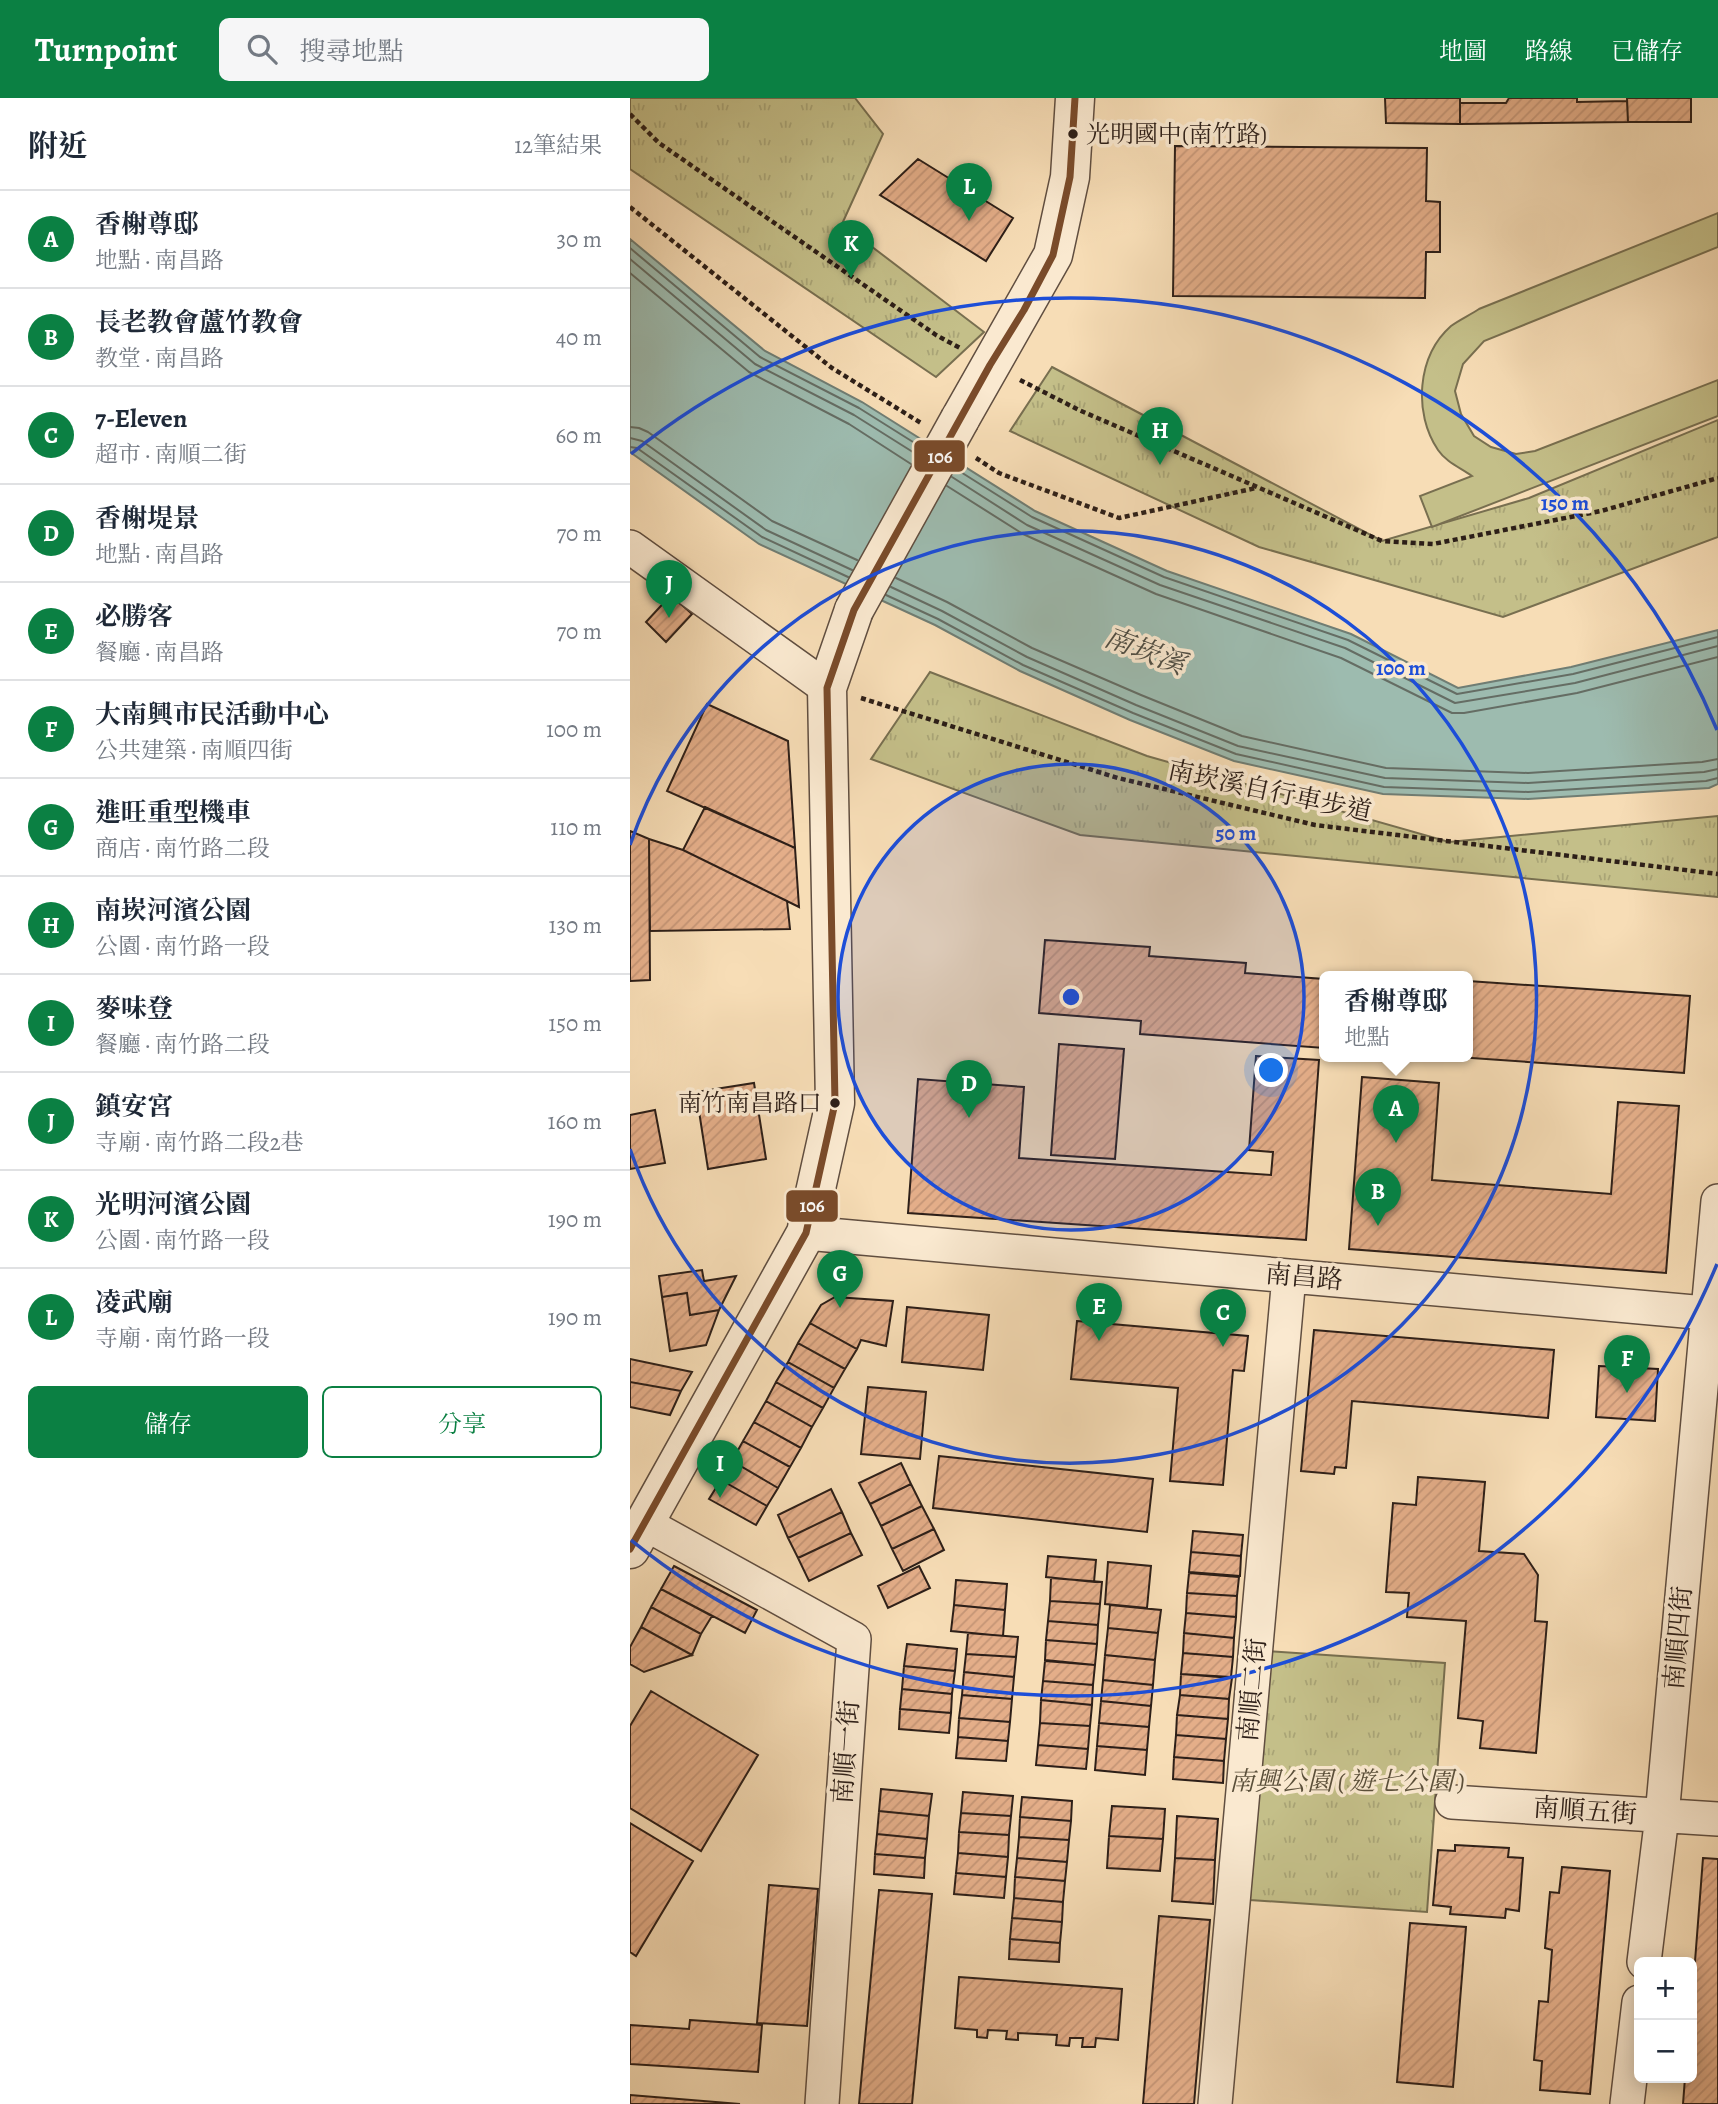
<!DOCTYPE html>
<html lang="zh-TW">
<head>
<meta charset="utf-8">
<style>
	body { margin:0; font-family:Alegreya,"Noto Serif TC",serif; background:#f6f6f7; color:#1f2937 }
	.controls { position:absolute; right:21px; bottom:21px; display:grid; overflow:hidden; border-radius:10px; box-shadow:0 4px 18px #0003 }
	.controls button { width:63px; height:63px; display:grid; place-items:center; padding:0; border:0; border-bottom:2px solid #e0e1e3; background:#fff; color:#1f2937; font:35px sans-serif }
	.you { position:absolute; left:642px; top:973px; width:24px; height:24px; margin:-18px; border:5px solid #fff; border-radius:50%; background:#1a73e8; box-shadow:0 0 0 10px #1a73e833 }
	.badge { display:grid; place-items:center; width:46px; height:46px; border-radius:50%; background:#0b8043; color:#fff; font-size:23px; font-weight:700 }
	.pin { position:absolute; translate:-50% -58px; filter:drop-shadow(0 2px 4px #0008) }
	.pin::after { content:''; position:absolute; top:37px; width:24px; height:21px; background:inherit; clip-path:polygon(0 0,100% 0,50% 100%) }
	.popup { position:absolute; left:689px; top:873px; width:154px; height:91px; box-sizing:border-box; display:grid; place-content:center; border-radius:10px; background:#fff; filter:drop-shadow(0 2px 5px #0005); font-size:23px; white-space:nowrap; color:#747a83 }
	.popup b { font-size:26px; color:#1f2937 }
	.popup::after { content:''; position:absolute; left:50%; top:100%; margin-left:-14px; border:14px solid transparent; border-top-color:#fff }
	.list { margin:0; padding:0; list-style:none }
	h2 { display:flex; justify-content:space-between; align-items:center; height:91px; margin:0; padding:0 28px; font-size:30px }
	h2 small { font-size:23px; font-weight:400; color:#747a83 }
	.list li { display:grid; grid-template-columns:46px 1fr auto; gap:21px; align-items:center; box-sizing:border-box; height:98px; padding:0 28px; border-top:2px solid #e0e1e3 }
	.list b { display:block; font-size:26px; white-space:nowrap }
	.list p { margin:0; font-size:23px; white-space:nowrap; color:#747a83 }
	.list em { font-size:23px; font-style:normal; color:#747a83 }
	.actions { display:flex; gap:14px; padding:21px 28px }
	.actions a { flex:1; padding:16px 0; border:2px solid #0b8043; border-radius:10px; text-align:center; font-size:24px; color:#0b8043 }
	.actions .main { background:#0b8043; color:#fff }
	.icon { flex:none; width:38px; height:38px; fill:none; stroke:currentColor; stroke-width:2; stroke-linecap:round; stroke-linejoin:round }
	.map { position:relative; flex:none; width:1088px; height:2006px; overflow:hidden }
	header { display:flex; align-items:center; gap:42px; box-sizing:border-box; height:98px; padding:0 35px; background:#0b8043; color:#fff }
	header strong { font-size:33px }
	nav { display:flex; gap:38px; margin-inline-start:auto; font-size:24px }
	.search { width:490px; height:63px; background:#f6f6f7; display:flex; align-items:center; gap:18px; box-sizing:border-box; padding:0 24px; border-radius:10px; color:#747a83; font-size:26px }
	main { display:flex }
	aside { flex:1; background:#fff }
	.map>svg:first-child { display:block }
	.grass { fill:url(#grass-tufts); stroke:#786f50; stroke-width:2 }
	.garden { fill:#c4bf89; stroke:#786f50; stroke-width:2 }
	.water { fill:#9dbbaf; stroke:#707d73; stroke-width:2 }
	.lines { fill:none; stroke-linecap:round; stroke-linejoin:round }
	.shore { stroke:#656d64; stroke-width:2 }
	.building { fill:url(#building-hatch); stroke:#2d1f18; stroke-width:2 }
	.minor-casing { stroke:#604e40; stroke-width:36 }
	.tertiary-casing { stroke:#604e40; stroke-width:41 }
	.path { stroke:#2d1f18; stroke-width:4.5; stroke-dasharray:5 3.5; stroke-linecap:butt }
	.minor { stroke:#fae9d0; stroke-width:33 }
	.tertiary { stroke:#fae9d0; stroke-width:38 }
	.tertiary-bridge-casing { stroke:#604e40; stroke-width:41; stroke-linecap:butt }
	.tertiary-bridge { stroke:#fae9d0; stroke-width:38 }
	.bus-1-casing { stroke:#fae9d0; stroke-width:12 }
	.bus-1 { stroke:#7a4b2a; stroke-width:7 }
	.ring { fill:none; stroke:#1d4ed8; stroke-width:3.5 }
	.bus-dot { fill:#2d1f18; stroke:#fae9d0; stroke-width:2.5 }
	.labels { text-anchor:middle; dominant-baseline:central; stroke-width:7; stroke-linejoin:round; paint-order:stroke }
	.bus-label { font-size:24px; fill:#2d1f18; stroke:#fae9d0; text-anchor:start }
	.street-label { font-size:26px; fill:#2d1f18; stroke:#fae9d0 }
	.park-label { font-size:26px; font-style:italic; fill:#5a4f3a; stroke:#fae9d0 }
	.water-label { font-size:28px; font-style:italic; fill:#4f4e45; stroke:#fae9d0 }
	.centre { fill:#1d4ed8; stroke:#fae9d0; stroke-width:3.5 }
	.ring-label { font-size:21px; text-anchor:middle; font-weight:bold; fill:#1d4ed8; stroke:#fae9d0; stroke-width:7; stroke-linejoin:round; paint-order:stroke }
	.line-badge { stroke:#fae9d0; stroke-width:2.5 }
	.badge-label { font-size:19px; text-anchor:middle; font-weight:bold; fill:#fff }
</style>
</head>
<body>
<header>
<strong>Turnpoint</strong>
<div class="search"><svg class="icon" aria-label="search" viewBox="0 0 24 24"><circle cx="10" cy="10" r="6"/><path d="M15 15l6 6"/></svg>搜尋地點</div>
<nav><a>地圖</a><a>路線</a><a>已儲存</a></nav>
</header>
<main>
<aside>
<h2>附近<small>12筆結果</small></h2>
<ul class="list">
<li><span class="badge">A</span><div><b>香榭尊邸</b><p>地點 · 南昌路</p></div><em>30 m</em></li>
<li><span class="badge">B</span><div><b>長老教會蘆竹教會</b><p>教堂 · 南昌路</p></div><em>40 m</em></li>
<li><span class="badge">C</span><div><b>7-Eleven</b><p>超市 · 南順二街</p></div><em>60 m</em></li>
<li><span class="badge">D</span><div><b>香榭堤景</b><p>地點 · 南昌路</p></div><em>70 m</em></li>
<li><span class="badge">E</span><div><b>必勝客</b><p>餐廳 · 南昌路</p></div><em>70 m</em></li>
<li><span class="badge">F</span><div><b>大南興市民活動中心</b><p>公共建築 · 南順四街</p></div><em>100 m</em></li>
<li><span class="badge">G</span><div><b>進旺重型機車</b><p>商店 · 南竹路二段</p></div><em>110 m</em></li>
<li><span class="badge">H</span><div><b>南崁河濱公園</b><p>公園 · 南竹路一段</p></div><em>130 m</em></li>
<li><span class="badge">I</span><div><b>麥味登</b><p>餐廳 · 南竹路二段</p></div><em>150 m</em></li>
<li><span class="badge">J</span><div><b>鎮安宮</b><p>寺廟 · 南竹路二段2巷</p></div><em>160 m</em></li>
<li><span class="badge">K</span><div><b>光明河濱公園</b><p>公園 · 南竹路一段</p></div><em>190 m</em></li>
<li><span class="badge">L</span><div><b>凌武廟</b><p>寺廟 · 南竹路一段</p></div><em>190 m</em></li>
</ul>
<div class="actions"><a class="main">儲存</a><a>分享</a></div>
</aside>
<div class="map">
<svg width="1088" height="2006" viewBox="0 0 1088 2006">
	<defs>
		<pattern id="grass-tufts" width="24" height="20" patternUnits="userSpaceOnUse" patternTransform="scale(1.75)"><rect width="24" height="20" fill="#c4bf89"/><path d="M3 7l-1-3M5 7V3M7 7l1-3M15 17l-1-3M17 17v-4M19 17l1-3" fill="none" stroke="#a9a476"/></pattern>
		<pattern id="building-hatch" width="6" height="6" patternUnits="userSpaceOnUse" patternTransform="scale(1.75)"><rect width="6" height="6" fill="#e4ae89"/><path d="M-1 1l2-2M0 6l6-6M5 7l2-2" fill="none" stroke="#c49576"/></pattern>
	</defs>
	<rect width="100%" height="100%" fill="#f7ddb6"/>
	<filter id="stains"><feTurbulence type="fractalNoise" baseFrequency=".00286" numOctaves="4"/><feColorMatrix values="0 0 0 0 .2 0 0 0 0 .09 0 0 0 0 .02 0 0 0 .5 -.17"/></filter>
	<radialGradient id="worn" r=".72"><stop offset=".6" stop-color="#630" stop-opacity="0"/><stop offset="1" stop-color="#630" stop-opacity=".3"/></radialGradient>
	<path class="grass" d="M0,0H225L253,36L212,126L354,234L306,279L0,71Z
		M422,269L752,443L899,400L1088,322V439L873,519L629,449L380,333Z
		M300,574L517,658L819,744L1088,718V799L450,737L241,661Z
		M638,1553L815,1565L797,1814L620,1802Z"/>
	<path class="garden" d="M1088,115V149L854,243L833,266L825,293L831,316L844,338L861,349L886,356L905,353L1088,282V318L802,429L790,398L842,378C831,370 816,364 808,352C783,315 787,258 821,228C829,222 840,217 849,211Z"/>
	<path class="water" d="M0,141L135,253L232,304L405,413L537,473L721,536L828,590L941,569L1088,532V686L1079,690L898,701L753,696L604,663L500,622L390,573L305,527L129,446L0,354Z"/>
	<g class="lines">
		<path class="shore" d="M0,150L130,259L229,310L291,349
			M0,161L125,266L224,317L286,356
			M0,175L119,274L219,326L281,366
			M0,329L9,330L18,334L142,423L227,462
			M0,340L12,343L136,432L222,472
			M0,349L7,350L132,439L218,479
			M326,371L402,419L534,479L718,542L827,596L943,576L1088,539
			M322,379L397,427L530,487L715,550L825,605L945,585L1088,548
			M317,388L393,436L526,496L711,560L822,615H834L947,595L1088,559
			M266,480L317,504L402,550L511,597L612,638L756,670L898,675L1072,664L1088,661
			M261,489L312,513L397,559L506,607L608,648L755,680L898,685L1074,674L1088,671
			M256,497L308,521L393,567L503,615L606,656L754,689L898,694L1076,683L1088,680"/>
	</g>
	<path class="building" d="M755,0H830V26L756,25Z
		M879,0H947V4L997,3L998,24L830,26V5H876Z
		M997,0H1061V24H998Z
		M545,48L797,50L796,103L810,104V154H796L795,200L543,198Z
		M288,61L383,120L356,163L250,97Z
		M41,497L62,516L36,544L16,524Z
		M77,606L158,643L165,750L37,693Z
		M75,709L165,750L169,809L53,752Z
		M0,733L19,741L20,882L0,883Z
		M19,741L53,752L157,803L160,831L20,833Z
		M415,842L520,849L519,858L616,865L615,875L694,881V950L510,936L511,923L409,915Z
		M719,875L775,879H719Z
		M838,883L1060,898L1054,975L827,959H838Z
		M429,946L494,951L485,1061L421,1057Z
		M626,958L689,962L676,1142L278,1115L288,981L394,989L389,1060L641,1077L643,1054L619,1052Z
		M732,979L809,985L802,1082L981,1096L988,1004L1049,1008L1036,1175L719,1151Z
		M124,985L136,1061L78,1071L66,994Z
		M25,1012L35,1065L0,1071V1017Z
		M72,1172L74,1183L106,1178L89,1212L60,1217L57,1195L32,1199L29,1178Z
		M57,1195L60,1217L89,1212L76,1247L40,1253L32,1199Z
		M205,1199L263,1203L256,1248L231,1242L227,1251L180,1225L191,1207Z
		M277,1209L359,1217L353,1272L272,1264Z
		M447,1223L618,1238L614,1273L603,1272L593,1387L540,1383L548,1290L441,1281Z
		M180,1225L227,1251L215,1271L168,1245Z
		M684,1232L924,1252L918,1320L722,1303L716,1370L705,1369L704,1376L671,1373Z
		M168,1245L215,1271L204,1290L158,1264Z
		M0,1261L62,1274L51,1293L0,1284Z
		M158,1264L204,1290L193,1310L146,1284Z
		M969,1268L1028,1271L1025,1323L966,1319Z
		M0,1284L51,1293L40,1317L0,1309Z
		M146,1284L193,1310L182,1329L136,1303Z
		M238,1289L296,1294L290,1361L231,1356Z
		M136,1303L182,1329L171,1350L124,1324Z
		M124,1324L171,1350L160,1369L113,1343Z
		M113,1343L160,1369L148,1390L102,1363Z
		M309,1358L523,1381L517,1434L303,1410Z
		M102,1363L148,1390L137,1408L91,1382Z
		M271,1365L281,1386L240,1406L229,1385Z
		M788,1379L855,1384L849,1453L894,1456L908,1477L905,1523L917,1524L906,1655L850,1650L853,1623L828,1620L836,1523L777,1519L779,1495L756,1494L763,1405L786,1407Z
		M91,1382L137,1408L126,1427L79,1401Z
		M281,1386L292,1408L251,1428L240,1406Z
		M201,1391L212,1414L158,1440L148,1417Z
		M292,1408L304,1431L262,1451L251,1428Z
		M212,1414L221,1435L168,1460L158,1440Z
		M304,1431L314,1452L273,1473L262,1451Z
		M563,1433L613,1437L611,1458L561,1454Z
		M221,1435L232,1457L179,1483L168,1460Z
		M561,1454L611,1458L610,1478L559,1474Z
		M418,1458L466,1462L464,1484L416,1479Z
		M478,1464L521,1468L517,1510L475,1506Z
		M44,1468L127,1512L115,1535L31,1491Z
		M289,1468L300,1490L258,1510L248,1488Z
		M559,1475L609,1479L607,1498L557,1495Z
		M421,1480L472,1484L470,1506L420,1503Z
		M326,1482L377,1486L375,1512L324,1507Z
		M31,1491L82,1518L71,1536L21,1509Z
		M557,1495L607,1498L606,1519L556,1515Z
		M420,1503L470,1506L468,1527L418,1523Z
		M324,1507L375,1512L373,1538L321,1533Z
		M480,1507L531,1512L528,1535L478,1530Z
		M21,1509L71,1536L62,1557L11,1529Z
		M556,1515L606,1519L604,1540L554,1535Z
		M418,1523L468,1527L467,1546L416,1542Z
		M11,1529L62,1557L14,1574L0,1566V1549Z
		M478,1530L528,1535L525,1562L475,1557Z
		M338,1535L388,1539L386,1559L336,1556Z
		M554,1535L604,1540L603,1559L553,1555Z
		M416,1542L467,1546L465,1567L415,1562Z
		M277,1546L327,1551L325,1573L274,1568Z
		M553,1555L603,1559L601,1579L551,1576Z
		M336,1556L386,1559L384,1579L334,1574Z
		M475,1557L525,1562L523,1587L473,1582Z
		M415,1563L465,1567L463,1587L413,1583Z
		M274,1568L325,1573L322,1596L272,1591Z
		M334,1574L384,1579L382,1601L332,1597Z
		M551,1576L602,1580L599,1601L550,1597Z
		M473,1582L523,1587L521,1608L471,1603Z
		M413,1583L463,1587L462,1607L411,1602Z
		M272,1591L322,1596L321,1615L270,1611Z
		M21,1593L128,1657L71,1753L0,1710V1628Z
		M332,1597L382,1601L380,1624L329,1620Z
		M550,1597L599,1601L598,1621L547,1617Z
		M411,1602L462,1607L460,1628L410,1625Z
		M471,1603L521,1608L519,1629L469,1625Z
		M270,1611L321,1615L319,1635L269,1631Z
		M547,1617L598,1621L596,1641L546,1637Z
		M329,1620L380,1624L378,1643L328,1639Z
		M410,1625L460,1628L458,1651L408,1647Z
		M469,1625L519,1629L517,1652L467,1648Z
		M546,1637L596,1641L594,1663L544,1659Z
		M328,1639L378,1643L376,1663L326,1660Z
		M408,1647L458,1651L456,1671L406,1667Z
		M467,1648L517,1652L515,1677L465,1672Z
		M544,1659L594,1663L593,1685L543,1681Z
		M251,1691L302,1696L299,1718L249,1713Z
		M333,1694L383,1698L381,1718L331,1715Z
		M392,1699L442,1703L441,1723L390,1719Z
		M482,1708L535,1711L533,1741L479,1738Z
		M249,1713L299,1718L297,1741L247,1736Z
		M331,1715L381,1718L379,1737L329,1734Z
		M547,1718L588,1721L585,1762L545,1760Z
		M390,1719L441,1723L439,1742L389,1739Z
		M0,1725L63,1763L6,1858L0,1854Z
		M329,1734L379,1737L378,1759L328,1755Z
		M247,1736L297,1741L295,1760L245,1756Z
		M479,1738L533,1741L530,1773L477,1770Z
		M389,1739L439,1742L437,1764L387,1760Z
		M825,1747L879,1750L878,1759L893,1760L889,1813L876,1811L875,1820L820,1816L821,1809L803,1807L808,1752L825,1753Z
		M328,1755L378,1759L376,1779L326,1775Z
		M245,1756L295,1760L294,1780L244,1776Z
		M387,1760L437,1764L435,1783L385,1779Z
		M545,1760L585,1762L583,1806L542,1803Z
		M1073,1760L1088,1761V2006H1053L1055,1980H1062V1902Z
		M932,1769L980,1773L960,1996L910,1992L912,1963L904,1962L909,1903L918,1904L922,1852L915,1850L920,1794L929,1795Z
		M326,1775L376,1779L374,1800L324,1796Z
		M385,1779L435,1783L433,1804L384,1800Z
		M139,1787L188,1791L177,1928L127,1925Z
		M249,1792L302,1796L282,2006H229Z
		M384,1800L433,1804L432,1824L382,1820Z
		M529,1818L580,1822L564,2006H513Z
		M382,1820L432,1824L430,1845L380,1841Z
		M780,1825L836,1829L823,1989L767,1984Z
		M380,1841L430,1845L429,1864L379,1861Z
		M329,1879L492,1891L488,1942L466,1940L465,1949H452L453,1940H440L439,1948L426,1947L427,1937L388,1935V1942L376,1941L377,1933L358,1932L357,1940L347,1939V1932L325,1930Z
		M60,1922L132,1927L128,1974L0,1966V1927L59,1931Z
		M0,1997L110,2006H0Z"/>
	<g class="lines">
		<g class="minor-casing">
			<path id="minor" d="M0,449L197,590
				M176,1135L1088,1216
				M14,1425L224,1541L192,2006
				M822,1704L1088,1721
				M1014,1864L1032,1718L1088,1103
				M585,2006L659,1178
				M997,2006L1009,1904"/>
		</g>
		<g class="tertiary-casing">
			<path id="tertiary" d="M330,321L423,157L440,79L445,0
				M0,1451L176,1135L205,1005L197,590L224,512"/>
		</g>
		<path class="path" d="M0,16L29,45L306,237L330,250
			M0,109L202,270L291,325
			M390,282L449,312L752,443L803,446L971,413L1088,380
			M346,360L369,375L489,420L626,390
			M231,600L488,680L685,727L1088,776"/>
		<use href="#minor" class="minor"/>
		<use href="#tertiary" class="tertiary"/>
		<g class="tertiary-bridge-casing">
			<path id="tertiary-bridge" d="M224,512L330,321"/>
		</g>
		<use href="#tertiary-bridge" class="tertiary-bridge"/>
		<g class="bus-1-casing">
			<path id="bus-1" d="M0,1451L176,1135L205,1005L197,590L224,512L360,267L394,212L423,157L440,79L445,0"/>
		</g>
		<use href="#bus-1" class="bus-1"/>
	</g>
	<circle cx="441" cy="899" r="233" fill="#1d4ed8" fill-opacity=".12"/>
	<g class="ring">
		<circle cx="441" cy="899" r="233"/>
		<path d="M0 747A466 466 0 1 1 0 1051"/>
		<path d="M1087 1166A699 699 0 0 1 1 1442M1 356A699 699 0 0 1 1087 632"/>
	</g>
	<g class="bus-dot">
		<circle cx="443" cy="36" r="6"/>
		<circle cx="205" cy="1005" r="6"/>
	</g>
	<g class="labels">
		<g class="bus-label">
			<text x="456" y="36">光明國中(南竹路)</text>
			<text x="192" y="1005" text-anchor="end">南竹南昌路口</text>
		</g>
		<g class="street-label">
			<text transform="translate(640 693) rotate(12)">南崁溪自行車步道</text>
			<text transform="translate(674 1179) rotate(5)">南昌路</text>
			<text transform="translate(1048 1540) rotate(-85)">南順四街</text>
			<text transform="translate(622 1592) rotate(-85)">南順二街</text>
			<text transform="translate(216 1654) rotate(-86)">南順一街</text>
			<text transform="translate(955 1713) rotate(4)">南順五街</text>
		</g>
		<g class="park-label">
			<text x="717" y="1683">南興公園 ( 遊七公園 )</text>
		</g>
		<g class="water-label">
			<text transform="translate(515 553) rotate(21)">南崁溪</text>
		</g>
	</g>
	<circle cx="441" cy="899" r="10" class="centre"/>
	<g class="ring-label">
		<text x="935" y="412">150 m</text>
		<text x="771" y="577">100 m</text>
		<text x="606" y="742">50 m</text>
	</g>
	<g class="line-badge">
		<rect x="283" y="341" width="53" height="34" rx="7" fill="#7a4b2a"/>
		<rect x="155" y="1091" width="54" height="34" rx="7" fill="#7a4b2a"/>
	</g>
	<g class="badge-label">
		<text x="310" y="365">106</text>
		<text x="182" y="1114">106</text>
	</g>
	<rect width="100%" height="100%" filter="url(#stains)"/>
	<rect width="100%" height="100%" fill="url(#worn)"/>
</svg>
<div class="controls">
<button>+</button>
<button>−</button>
</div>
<div class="you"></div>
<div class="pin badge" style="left:766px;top:1045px">A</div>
<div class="popup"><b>香榭尊邸</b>地點</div>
<div class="pin badge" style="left:748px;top:1128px">B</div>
<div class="pin badge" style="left:593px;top:1249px">C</div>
<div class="pin badge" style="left:339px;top:1020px">D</div>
<div class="pin badge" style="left:469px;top:1243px">E</div>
<div class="pin badge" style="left:997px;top:1295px">F</div>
<div class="pin badge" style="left:210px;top:1210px">G</div>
<div class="pin badge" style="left:530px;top:367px">H</div>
<div class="pin badge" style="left:90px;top:1400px">I</div>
<div class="pin badge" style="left:39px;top:520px">J</div>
<div class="pin badge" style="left:221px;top:180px">K</div>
<div class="pin badge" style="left:339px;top:123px">L</div>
</div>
</main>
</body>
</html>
